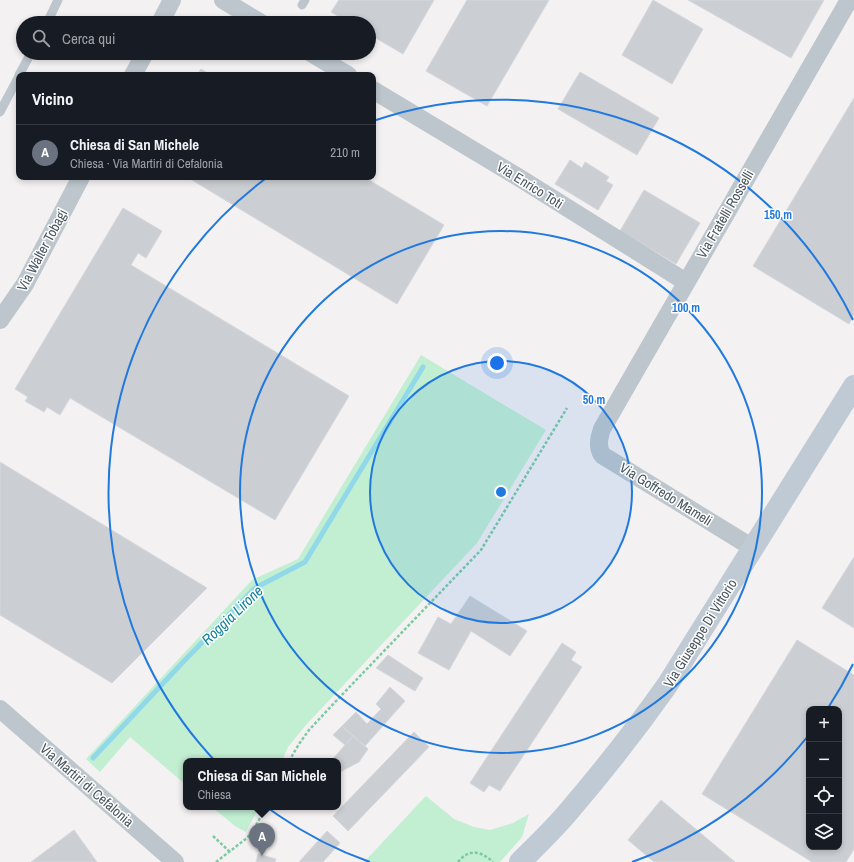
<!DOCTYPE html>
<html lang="it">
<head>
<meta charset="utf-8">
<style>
	body { margin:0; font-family:"Archivo Narrow",sans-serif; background:#20242c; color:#f1f3f6 }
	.controls { position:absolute; right:12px; bottom:12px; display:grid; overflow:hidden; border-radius:8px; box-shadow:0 2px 6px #0003 }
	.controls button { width:36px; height:36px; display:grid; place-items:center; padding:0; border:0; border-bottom:1px solid #363941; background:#171b24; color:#f1f3f6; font:20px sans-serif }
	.you { position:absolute; left:497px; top:363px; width:14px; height:14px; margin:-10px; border:3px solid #fff; border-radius:50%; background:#1a73e8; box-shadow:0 0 0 6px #1a73e833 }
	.badge { display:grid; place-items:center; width:26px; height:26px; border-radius:50%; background:#ea580c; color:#fff; font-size:13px; font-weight:700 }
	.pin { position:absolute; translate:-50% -33px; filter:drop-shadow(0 1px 2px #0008) }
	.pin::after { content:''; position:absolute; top:21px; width:14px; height:12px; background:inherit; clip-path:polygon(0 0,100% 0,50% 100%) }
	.popup { position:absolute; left:183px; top:758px; width:158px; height:52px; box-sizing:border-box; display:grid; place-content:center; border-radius:8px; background:#171b24; filter:drop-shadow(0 1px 3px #0005); font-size:13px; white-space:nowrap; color:#9ea1a6 }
	.popup b { font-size:15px; color:#f1f3f6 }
	.popup::after { content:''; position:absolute; left:50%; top:100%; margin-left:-8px; border:8px solid transparent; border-top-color:#171b24 }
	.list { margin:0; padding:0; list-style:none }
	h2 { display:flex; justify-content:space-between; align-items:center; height:52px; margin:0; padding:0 16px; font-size:17px }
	h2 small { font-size:13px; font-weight:400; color:#9ea1a6 }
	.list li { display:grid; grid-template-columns:26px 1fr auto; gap:12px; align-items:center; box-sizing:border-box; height:56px; padding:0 16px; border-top:1px solid #363941 }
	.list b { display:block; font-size:15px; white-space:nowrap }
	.list p { margin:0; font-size:13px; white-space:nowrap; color:#9ea1a6 }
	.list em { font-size:13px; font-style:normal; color:#9ea1a6 }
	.icon { flex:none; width:22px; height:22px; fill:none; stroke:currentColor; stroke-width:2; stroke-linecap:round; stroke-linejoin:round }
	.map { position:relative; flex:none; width:854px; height:862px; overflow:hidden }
	.search { position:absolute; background:#171b24; box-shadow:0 2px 6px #0003; left:16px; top:16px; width:360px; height:44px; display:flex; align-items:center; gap:10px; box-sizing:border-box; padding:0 14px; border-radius:22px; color:#9ea1a6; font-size:15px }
	.panel { position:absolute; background:#171b24; box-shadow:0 2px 6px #0003; left:16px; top:72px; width:360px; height:108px; border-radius:8px }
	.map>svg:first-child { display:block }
	.green { fill:#c2eed2 }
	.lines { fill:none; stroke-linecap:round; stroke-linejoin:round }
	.stream { stroke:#91d9e9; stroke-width:5 }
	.building { fill:#cbced3; stroke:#d5d7dc; fill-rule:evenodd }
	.path { stroke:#7bcba1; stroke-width:2.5; stroke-dasharray:3 2; stroke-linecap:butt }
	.service { stroke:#bdc6cd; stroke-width:9 }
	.minor { stroke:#bdc6cd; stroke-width:18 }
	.secondary { stroke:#c0cad4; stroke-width:22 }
	.ring { fill:none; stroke:#2079de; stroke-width:2 }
	.labels { text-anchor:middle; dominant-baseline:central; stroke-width:3; stroke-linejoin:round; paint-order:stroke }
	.street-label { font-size:14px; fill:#49555e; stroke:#fff }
	.water-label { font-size:15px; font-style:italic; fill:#128199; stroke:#fff }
	.centre { fill:#2079de; stroke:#fff; stroke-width:2 }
	.ring-label { font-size:12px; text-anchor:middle; font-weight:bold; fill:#2079de; stroke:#fff; stroke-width:3; stroke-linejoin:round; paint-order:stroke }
</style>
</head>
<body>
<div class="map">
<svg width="854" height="862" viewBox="0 0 854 862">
	<rect width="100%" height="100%" fill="#f3f1f1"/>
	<path class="green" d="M421,355L546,430L477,543L306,725L288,747L282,761H186V785L130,737L100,772L86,759L252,580L298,559Z
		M426,796L454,819L474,827L490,830L513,823L529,814L522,837L500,862H364Z
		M212,807H259L246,832L235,826Z"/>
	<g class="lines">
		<path class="stream" d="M93,758L184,661L255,588L305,562L423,367"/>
	</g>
	<path class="building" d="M339,0H434L403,54L369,34V23H350L331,12Z
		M467,0H549L487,106L426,71Z
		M653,0L703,29L672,84L622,55Z
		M688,0H824L791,58Z
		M201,69L211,75H197Z
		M580,72L659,118L637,155L558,109Z
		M854,98V315L849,324L753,266Z
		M570,160L582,168L585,162L609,177L606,181L613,185L598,210L555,184Z
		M187,177H364L444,225L397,304Z
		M644,190L700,223L676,264L620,231Z
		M123,208L162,231L146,258L138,253L131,265L349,396L275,520L70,398L60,415L47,407L44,412L25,401L28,397L15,389Z
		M0,462L207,588L112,683L0,615Z
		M854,557V628L822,608Z
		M470,596L527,631L510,656L471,631L449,670L418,653L438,617L451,624Z
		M797,640L854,675V849L846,862H812L702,794ZM809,709H839V847H809Z
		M562,643L576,652L571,660L582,667L500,791L489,785L484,792L470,783Z
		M388,655L423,678L415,691L376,668Z
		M390,687L405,701L365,746L342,726L356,712L367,724L381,709L376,704Z
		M342,726L353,736L345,745L333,735Z
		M414,732L429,747L348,831L333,816Z
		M353,736L368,749L359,762L340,772L338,770V761H331Z
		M661,800L735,862H654L628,840Z
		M74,830L97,862H31Z
		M327,831L340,843L323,862H299Z
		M258,854L276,859L275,862H256Z"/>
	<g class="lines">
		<path class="path" d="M289,761L299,744L309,730L337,700L481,550L567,408
			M213,836L230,852
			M216,862L247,838L253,831L266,807
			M458,862C469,848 481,851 493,862"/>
		<path class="service" d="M302,5L305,0
			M47,23L58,0
			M19,75L31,53
			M0,112L19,76"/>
		<path class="minor" d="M223,0L261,23
			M160,23L172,0
			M311,53L348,75
			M133,75L145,53
			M373,90L518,177L686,282
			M0,320L25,284L81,177
			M753,548L602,455C597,446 599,438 602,429L849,0
			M0,709L175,862"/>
		<path class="secondary" d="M520,862C537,845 554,829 569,811C604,770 637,728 668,684L854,386"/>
	</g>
	<circle cx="501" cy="492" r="131" fill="#2079de" fill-opacity=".12"/>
	<g class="ring">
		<circle cx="501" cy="492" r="131"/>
		<circle cx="501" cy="492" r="261"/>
		<path d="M853 664A392 392 0 0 1 828 708M808 736A392 392 0 0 1 632 862M370 862A392 392 0 0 1 265 179M373 121A392 392 0 0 1 853 320"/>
	</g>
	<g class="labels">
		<g class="street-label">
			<text transform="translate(530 185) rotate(32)">Via Enrico Toti</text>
			<text transform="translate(725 214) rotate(-60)">Via Fratelli Rosselli</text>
			<text transform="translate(42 250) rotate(-62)">Via Walter Tobagi</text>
			<text transform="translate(666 494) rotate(32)">Via Goffredo Mameli</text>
			<text transform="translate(700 633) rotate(-58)">Via Giuseppe Di Vittorio</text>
			<text transform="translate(87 785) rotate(41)">Via Martiri di Cefalonia</text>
		</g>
		<g class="water-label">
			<text transform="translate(232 615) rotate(-44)">Roggia Lirone</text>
		</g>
	</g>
	<circle cx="501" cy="492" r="6" class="centre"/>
	<g class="ring-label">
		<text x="778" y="219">150 m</text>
		<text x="686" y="312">100 m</text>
		<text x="594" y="404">50 m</text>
	</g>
</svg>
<div class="controls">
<button>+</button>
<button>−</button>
<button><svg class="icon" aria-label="locate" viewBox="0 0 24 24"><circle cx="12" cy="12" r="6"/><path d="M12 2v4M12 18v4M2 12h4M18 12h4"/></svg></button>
<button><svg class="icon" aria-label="layers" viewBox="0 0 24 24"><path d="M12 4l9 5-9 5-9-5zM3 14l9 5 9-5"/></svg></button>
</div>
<div class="you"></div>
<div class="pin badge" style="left:262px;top:856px;background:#6b7280">A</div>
<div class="popup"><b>Chiesa di San Michele</b>Chiesa</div>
<div class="search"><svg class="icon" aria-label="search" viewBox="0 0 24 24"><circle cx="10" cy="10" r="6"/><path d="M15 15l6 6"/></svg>Cerca qui</div>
<section class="panel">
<h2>Vicino<small></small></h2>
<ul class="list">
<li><span class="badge" style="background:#6b7280">A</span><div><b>Chiesa di San Michele</b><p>Chiesa · Via Martiri di Cefalonia</p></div><em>210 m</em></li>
</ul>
</section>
</div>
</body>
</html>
